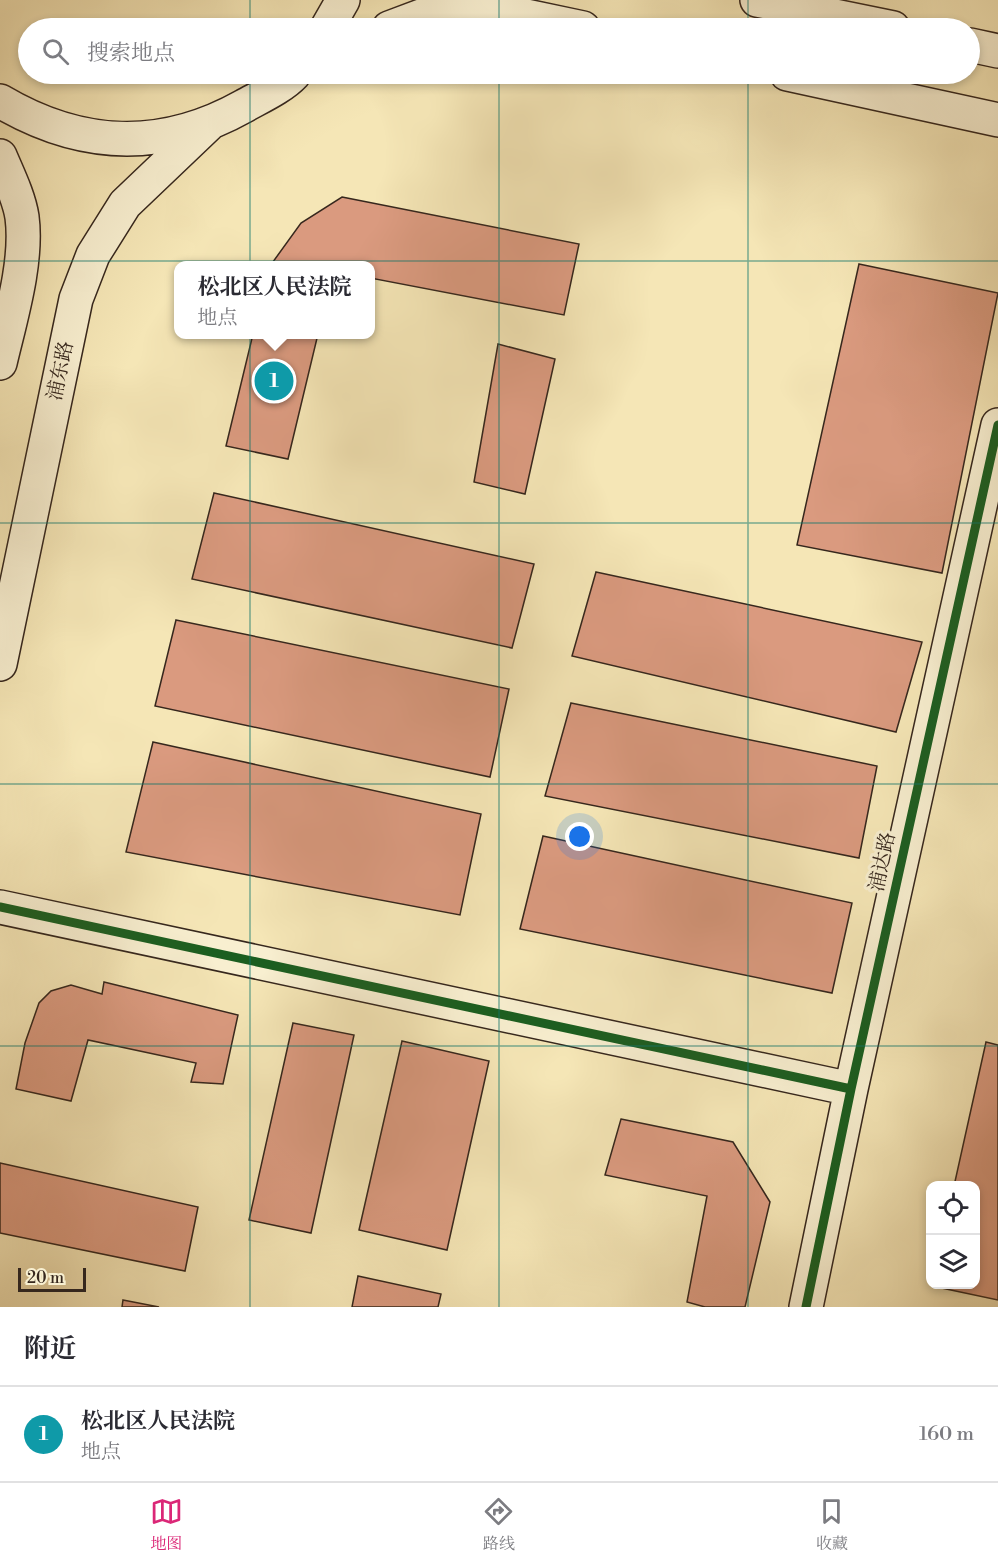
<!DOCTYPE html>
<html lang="zh">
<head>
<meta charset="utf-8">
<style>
	body { margin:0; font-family:"Libre Bodoni","Noto Serif SC",serif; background:#f7f7f7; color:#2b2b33 }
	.controls { position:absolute; right:18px; bottom:18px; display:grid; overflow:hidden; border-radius:12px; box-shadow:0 3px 9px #0003 }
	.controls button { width:54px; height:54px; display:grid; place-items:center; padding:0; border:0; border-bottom:2px solid #e1e1e2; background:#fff; color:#2b2b33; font:30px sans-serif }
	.scale { position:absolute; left:18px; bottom:15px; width:68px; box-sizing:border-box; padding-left:6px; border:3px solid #36271d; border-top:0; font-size:16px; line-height:21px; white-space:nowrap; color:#36271d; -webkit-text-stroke:4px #f8efd0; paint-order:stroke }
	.you { position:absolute; left:580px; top:837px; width:21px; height:21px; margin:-15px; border:4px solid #fff; border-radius:50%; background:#1a73e8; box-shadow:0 0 0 9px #1a73e833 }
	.badge { display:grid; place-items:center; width:39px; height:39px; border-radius:50%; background:#db2777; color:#fff; font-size:20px; font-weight:700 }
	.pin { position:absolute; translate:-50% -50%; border:3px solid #fff; box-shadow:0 2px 6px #0006 }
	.popup { position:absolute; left:174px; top:261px; width:201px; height:78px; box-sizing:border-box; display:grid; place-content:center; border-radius:12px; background:#fff; filter:drop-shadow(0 2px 4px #0005); font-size:20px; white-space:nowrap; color:#7c7c81 }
	.popup b { font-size:22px; color:#2b2b33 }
	.popup::after { content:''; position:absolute; left:50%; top:100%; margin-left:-12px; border:12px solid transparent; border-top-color:#fff }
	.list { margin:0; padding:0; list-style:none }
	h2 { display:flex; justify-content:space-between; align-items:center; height:78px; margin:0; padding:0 24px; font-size:26px }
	h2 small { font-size:20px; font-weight:400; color:#7c7c81 }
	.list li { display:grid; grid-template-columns:39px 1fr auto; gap:18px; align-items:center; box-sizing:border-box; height:96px; padding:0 24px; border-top:2px solid #e1e1e2 }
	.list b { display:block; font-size:22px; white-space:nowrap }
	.list p { margin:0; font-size:20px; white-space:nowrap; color:#7c7c81 }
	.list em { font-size:20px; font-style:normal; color:#7c7c81 }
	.icon { flex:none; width:33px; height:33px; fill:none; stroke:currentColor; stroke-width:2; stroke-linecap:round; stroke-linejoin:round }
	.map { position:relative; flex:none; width:998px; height:1307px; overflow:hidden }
	.search { position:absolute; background:#fff; box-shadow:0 3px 9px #0003; left:18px; right:18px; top:18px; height:66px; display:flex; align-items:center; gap:15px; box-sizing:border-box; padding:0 21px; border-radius:33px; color:#7c7c81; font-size:22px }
	.sheet { height:174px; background:#fff }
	nav { display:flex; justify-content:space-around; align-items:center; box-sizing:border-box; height:84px; border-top:2px solid #e1e1e2; background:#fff; font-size:16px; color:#7c7c81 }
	nav a { display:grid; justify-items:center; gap:3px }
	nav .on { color:#db2777 }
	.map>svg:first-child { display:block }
	.building { fill:#da9a7f; stroke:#36271d; stroke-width:1.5 }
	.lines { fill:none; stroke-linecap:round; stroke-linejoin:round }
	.secondary-casing { stroke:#36271d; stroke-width:36 }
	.secondary { stroke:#f8efd0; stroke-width:33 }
	.cycleway-casing { stroke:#f8efd0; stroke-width:13 }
	.cycleway { stroke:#1b5e20; stroke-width:9 }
	.grid { fill:none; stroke:#0f766e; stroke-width:1.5; stroke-opacity:0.55 }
	.labels { text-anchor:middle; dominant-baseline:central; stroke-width:6; stroke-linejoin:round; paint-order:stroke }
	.street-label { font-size:20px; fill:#36271d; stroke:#f8efd0 }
</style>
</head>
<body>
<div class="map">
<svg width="998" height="1307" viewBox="0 0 998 1307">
	<rect width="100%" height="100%" fill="#f5e6b6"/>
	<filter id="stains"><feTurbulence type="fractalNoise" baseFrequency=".00333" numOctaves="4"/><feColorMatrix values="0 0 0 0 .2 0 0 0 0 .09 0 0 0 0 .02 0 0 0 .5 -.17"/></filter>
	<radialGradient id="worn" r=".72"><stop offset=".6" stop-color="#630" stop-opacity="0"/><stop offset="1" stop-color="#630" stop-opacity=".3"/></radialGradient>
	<path class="building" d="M342,197L579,244L564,315L370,278V266H270L301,223Z
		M859,264L998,293L942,573L797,545Z
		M253,334H318L288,459L226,446Z
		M498,344L555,359L525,494L474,482Z
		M214,493L534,564L512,648L192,579Z
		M596,572L922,642L896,732L572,656Z
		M176,620L509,689L490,777L155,706Z
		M571,703L877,766L859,858L545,796Z
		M153,742L481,814L460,915L126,852Z
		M543,836L852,903L832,993L520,929Z
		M104,982L238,1015L223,1084L191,1082L196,1063L88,1040L71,1101L16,1089L25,1043L39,1003L51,991L71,985L102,994Z
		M293,1023L354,1035L311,1233L249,1220Z
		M402,1041L489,1061L447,1250L359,1230Z
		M986,1042L998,1045V1300L932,1286L976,1284V1186H954Z
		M621,1119L733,1142L770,1202L745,1307H705L687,1302L707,1196L605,1175Z
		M0,1163L198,1207L185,1271L0,1233Z
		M358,1276L441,1294L438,1307H352Z
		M123,1300L159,1307H122Z"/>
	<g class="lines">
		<g class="secondary-casing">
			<path id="secondary" d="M757,0L893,28
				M327,28L343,0
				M389,28L429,13L474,5L583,28
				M970,45L998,51
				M787,74L998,120
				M0,101C81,149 162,152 244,106C260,97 282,87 294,74
				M0,156C8,175 19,197 22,217C28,262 10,320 0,363
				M0,664L76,299L93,255L125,204L211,122
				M0,907L851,1089
				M806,1307L851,1089L998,425"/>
		</g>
		<use href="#secondary" class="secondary"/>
		<g class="cycleway-casing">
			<path id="cycleway" d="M0,907L851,1089
				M806,1307L851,1089L998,425"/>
		</g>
		<use href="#cycleway" class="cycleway"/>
	</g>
	<path class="grid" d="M250,0V28M499,0V28M748,0V28M250,74V1307M499,74V1307M748,74V1307M0,261H998M0,523H998M0,784H998M0,1046H998"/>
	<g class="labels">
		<g class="street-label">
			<text transform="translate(61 371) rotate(-78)">浦东路</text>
			<text transform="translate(883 862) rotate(-78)">浦达路</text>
		</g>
	</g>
	<rect width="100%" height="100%" filter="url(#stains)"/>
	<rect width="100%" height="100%" fill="url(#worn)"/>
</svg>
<div class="controls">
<button><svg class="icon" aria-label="locate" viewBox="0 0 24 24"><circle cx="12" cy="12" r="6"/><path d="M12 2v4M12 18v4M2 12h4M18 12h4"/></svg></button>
<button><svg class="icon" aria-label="layers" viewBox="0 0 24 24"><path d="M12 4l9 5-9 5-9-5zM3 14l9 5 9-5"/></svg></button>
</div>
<div class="scale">20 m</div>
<div class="you"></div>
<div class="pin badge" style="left:274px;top:381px;background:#0f9aa8">1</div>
<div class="popup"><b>松北区人民法院</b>地点</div>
<div class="search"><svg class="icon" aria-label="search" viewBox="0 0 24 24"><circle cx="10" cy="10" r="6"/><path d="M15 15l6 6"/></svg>搜索地点</div>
</div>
<section class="sheet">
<h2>附近<small></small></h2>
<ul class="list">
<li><span class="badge" style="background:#0f9aa8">1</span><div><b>松北区人民法院</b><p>地点</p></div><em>160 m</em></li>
</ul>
</section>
<nav>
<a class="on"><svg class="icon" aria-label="map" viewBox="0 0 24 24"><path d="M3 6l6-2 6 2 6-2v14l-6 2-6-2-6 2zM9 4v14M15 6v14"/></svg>地图</a>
<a><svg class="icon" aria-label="directions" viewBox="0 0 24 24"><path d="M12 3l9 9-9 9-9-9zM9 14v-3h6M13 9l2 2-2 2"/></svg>路线</a>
<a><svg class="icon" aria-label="saved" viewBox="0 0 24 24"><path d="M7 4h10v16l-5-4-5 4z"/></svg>收藏</a>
</nav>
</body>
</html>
